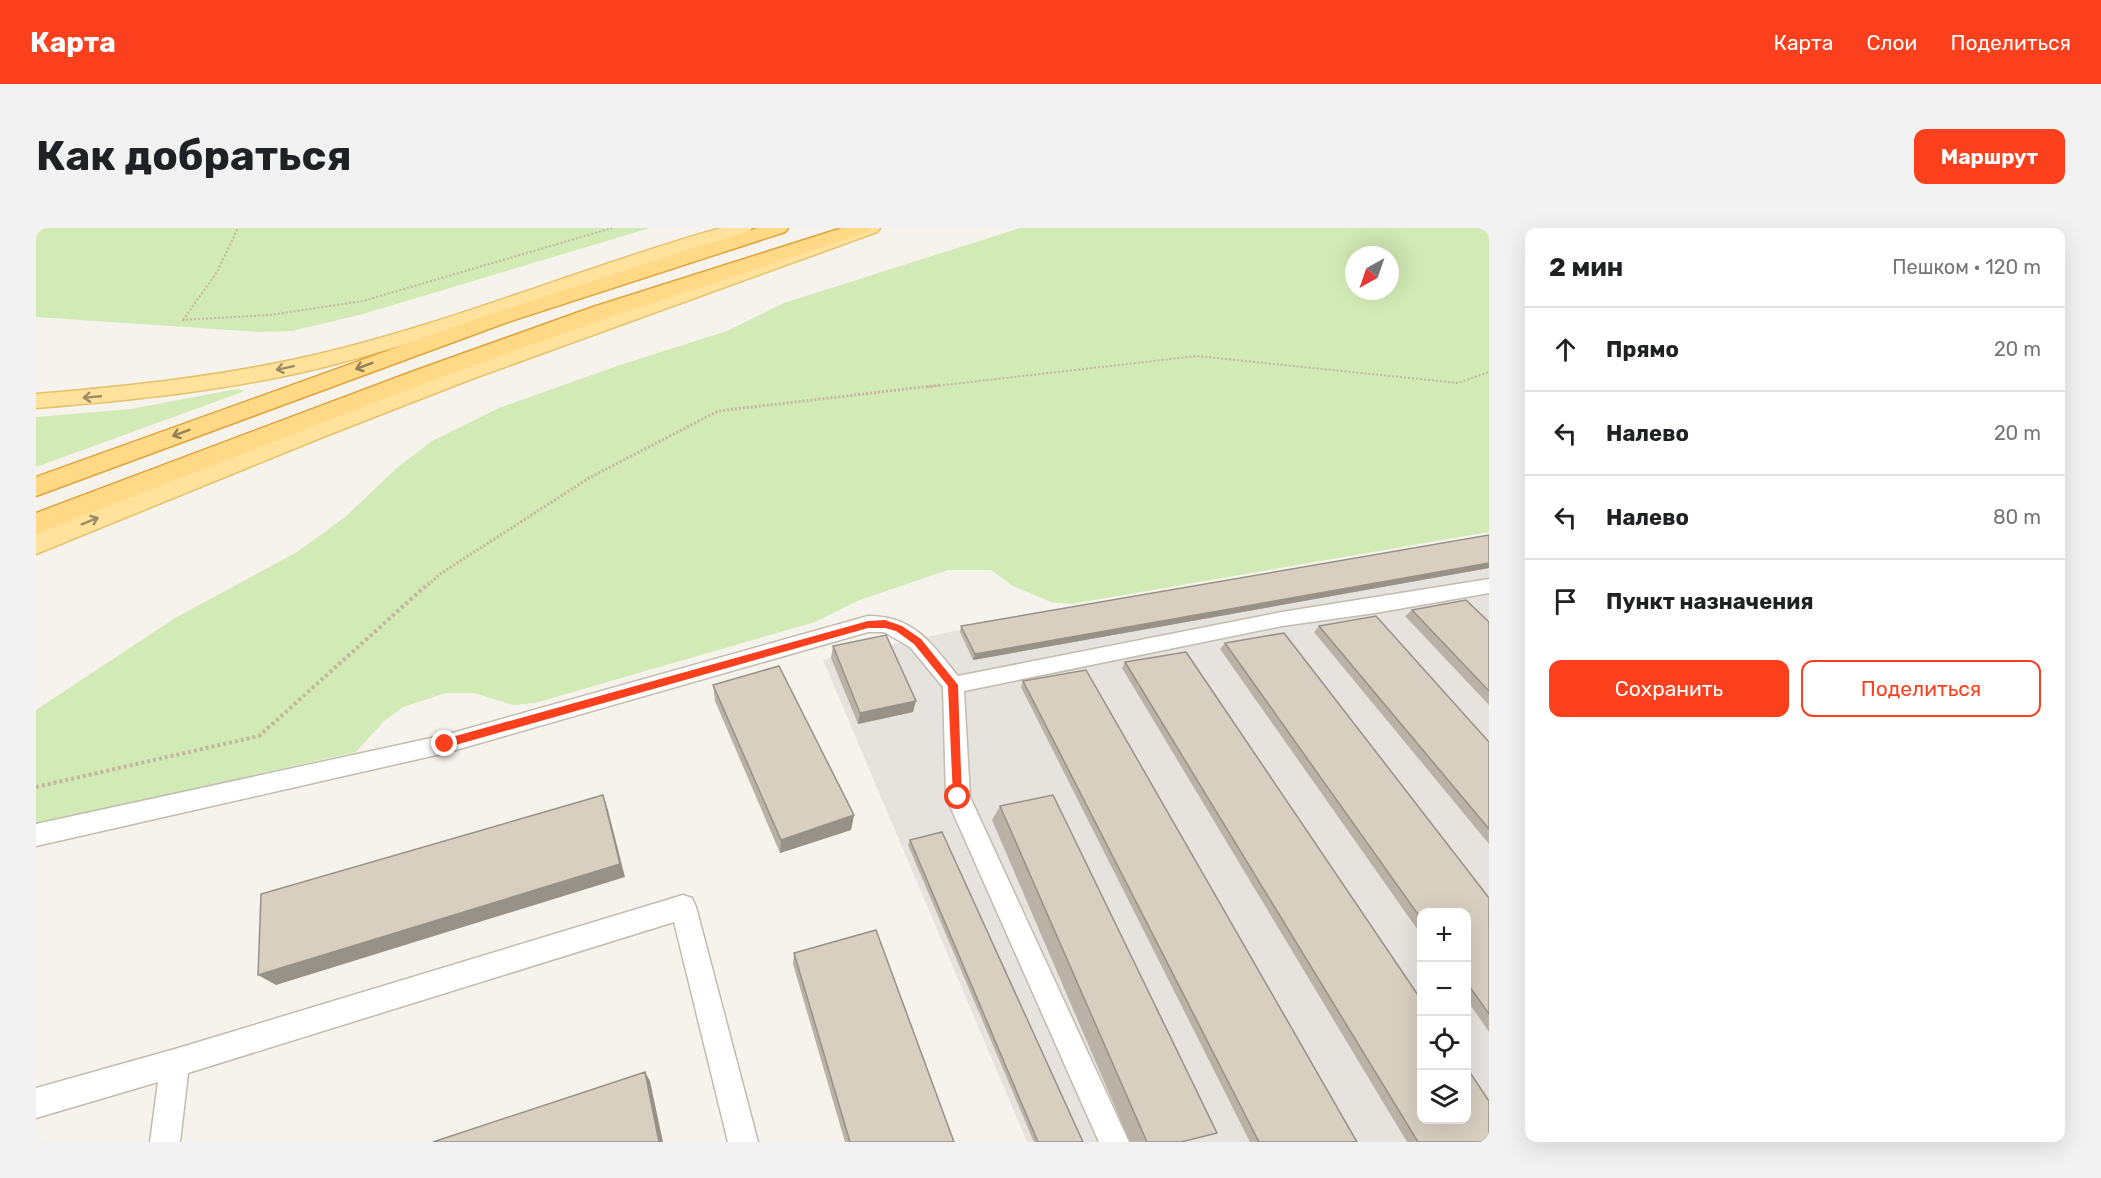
<!DOCTYPE html>
<html lang="ru">
<head>
<meta charset="utf-8">
<style>
	body { margin:0; font-family:Rubik,sans-serif; background:#f2f2f2; color:#202124 }
	.controls { position:absolute; right:18px; bottom:18px; display:grid; overflow:hidden; border-radius:12px; box-shadow:0 6px 24px #0002 }
	.controls button { width:54px; height:54px; display:grid; place-items:center; padding:0; border:0; border-bottom:2px solid #e0e0e0; background:#fff; color:#202124; font:30px sans-serif }
	.compass { position:absolute; left:1309px; top:18px; width:54px; height:54px; border-radius:50%; background:#fff; box-shadow:0 6px 24px #0002; rotate:220deg }
	.stop { position:absolute; width:18px; height:18px; margin:-14px; border:4px solid #fc3f1d; border-radius:50%; background:#fff }
	.stop.end { background:#fc3f1d; border-color:#fff; box-shadow:0 2px 6px #0008 }
	.list { margin:0; padding:0; list-style:none }
	h2 { display:flex; justify-content:space-between; align-items:center; height:78px; margin:0; padding:0 24px; font-size:26px }
	h2 small { font-size:20px; font-weight:400; color:#757577 }
	.list li { display:grid; grid-template-columns:39px 1fr auto; gap:18px; align-items:center; box-sizing:border-box; height:84px; padding:0 24px; border-top:2px solid #e0e0e0 }
	.list b { display:block; font-size:22px; white-space:nowrap }
	.list em { font-size:20px; font-style:normal; color:#757577 }
	.actions { display:flex; gap:12px; padding:18px 24px }
	.actions a { flex:1; padding:14px 0; border:2px solid #fc3f1d; border-radius:12px; text-align:center; font-size:21px; color:#fc3f1d }
	.actions .main { background:#fc3f1d; color:#fff }
	.icon { flex:none; width:33px; height:33px; fill:none; stroke:currentColor; stroke-width:2; stroke-linecap:round; stroke-linejoin:round }
	.map { position:relative; flex:none; width:1453px; height:914px; overflow:hidden; border-radius:12px }
	header { display:flex; align-items:center; gap:36px; box-sizing:border-box; height:84px; padding:0 30px; background:#fc3f1d; color:#fff }
	header strong { font-size:28px }
	nav { display:flex; gap:33px; margin-inline-start:auto; font-size:21px }
	.intro { display:flex; align-items:center; justify-content:space-between; box-sizing:border-box; height:144px; padding:0 36px }
	h1 { margin:0; font-size:42px }
	.button { padding:15px 27px; border-radius:12px; background:#fc3f1d; color:#fff; font-size:21px; font-weight:700 }
	main { display:flex; gap:36px; padding:0 36px }
	aside { flex:1; background:#fff; border-radius:12px; box-shadow:0 6px 24px #0002 }
	.map>svg:first-child { display:block }
	.industrial { fill:#e6e2dd; fill-rule:evenodd }
	.green { fill:#d2eab5; fill-rule:evenodd }
	.lines { fill:none; stroke-linecap:round; stroke-linejoin:round }
	.service-casing { stroke:#c2bbae; stroke-width:3 }
	.primary-casing { stroke:#e6c16a; stroke-width:3 }
	.trunk-casing { stroke:#e0a43c; stroke-width:3 }
	.path-far2 { stroke:#c4b79f; stroke-width:2; stroke-dasharray:2 2; stroke-linecap:butt }
	.path-far1 { stroke:#c4b79f; stroke-width:3; stroke-dasharray:2 2; stroke-linecap:butt }
	.path { stroke:#c4b79f; stroke-width:4; stroke-dasharray:3 3; stroke-linecap:butt }
	.service { fill:#fff; fill-rule:evenodd }
	.primary { fill:#ffe39c; fill-rule:evenodd }
	.trunk { fill:#ffd985; fill-rule:evenodd }
	.wall { fill:#bab2a6 }
	.shaded-wall { fill:#979187 }
	.building { fill:#d8cfc1; stroke:#979187; stroke-width:1.5 }
	.oneway { stroke:#938057 }
	.oneway2 { stroke:#9c8c66 }
	.route { fill:#fc3f1d }
</style>
</head>
<body>
<header>
<strong>Карта</strong>
<nav><a>Карта</a><a>Слои</a><a>Поделиться</a></nav>
</header>
<div class="intro"><h1>Как добраться</h1><a class="button">Маршрут</a></div>
<main>
<div class="map">
<svg width="1453" height="914" viewBox="0 0 1453 914">
	<rect width="100%" height="100%" fill="#f6f3ec"/>
	<path class="industrial" d="M1453,309V914H991L787,432L918,403ZM1386,684H1430V892H1386Z"/>
	<path class="green" d="M0,0H614L327,86L256,103L223,104L0,89Z
		M984,0H1453V304L1035,376L1015,374L977,358L955,342H912L821,373L779,394L499,475L477,477L438,465H410L367,479L347,494L320,524L0,596V482L139,390L261,324L309,289L362,239L396,213L463,180L584,137L691,103L748,75ZM1318,27H1354V63H1318Z
		M201,161L209,163L0,239V189L95,181Z"/>
	<g class="lines">
		<g class="service-casing">
			<path id="service" d="M1453,351V365L1339,385L1246,398L928,463L934,569L1093,914H1063L910,569L907,459L874,419L848,404H832L409,525L0,618V596L409,507L832,388C878,388 895,415 922,448L1246,384Z
				M647,667L656,670L660,679L722,914H692L638,694L152,845L144,914H114L122,854L0,890V860L139,821Z"/>
		</g>
		<g class="primary-casing">
			<path id="primary" d="M685,0H716L713,4C572,45 435,102 292,138C197,162 98,172 0,180V166C95,158 190,148 283,126C419,94 550,38 685,0Z
				M816,0H844L841,4L433,152L287,209L0,326V305L269,197L417,142Z"/>
		</g>
		<g class="trunk-casing">
			<path id="trunk" d="M722,0H752L749,4L469,95L0,268V249L454,86Z
				M806,0H835L832,4L573,89L394,153L0,306V285L378,143L557,79Z"/>
		</g>
		<path class="path-far2" d="M146,92L234,87L327,73L576,0
			M147,92L181,44L202,0
			M891,159L1161,128L1422,155L1453,144"/>
		<path class="path-far1" d="M392,357L404,346L553,250L682,183L904,157"/>
		<path class="path" d="M0,559L223,508L393,355"/>
		<use href="#service" class="service"/>
		<use href="#primary" class="primary"/>
		<use href="#trunk" class="trunk"/>
	</g>
	<path class="wall" d="M1453,307V340L937,432L924,404L925,398Z
		M1376,382L1453,394V477L1369,388Z
		M1283,398L1453,514V616L1278,404Z
		M1189,415L1453,670V804L1431,772V684H1386V708L1184,421Z
		M797,418L877,484L822,496L795,430Z
		M1089,434L1453,914H1371L1086,440Z
		M987,453L1321,914H1214L985,459Z
		M677,457L818,587L815,602L744,625L679,473Z
		M964,578L1147,914H1094L956,592Z
		M874,612L1047,914H998L872,617Z
		M758,725L918,914H809L757,736Z"/>
	<path class="shaded-wall" d="M1453,335V340L937,432L939,426Z
		M880,473L877,484L822,496L824,485Z
		M567,567L572,582L589,649L240,757L222,747Z
		M818,587L815,602L744,625L745,612Z
		M609,844L614,853L627,914H623Z"/>
	<path class="building" d="M1453,307V335L939,426L925,398Z
		M1430,372L1453,394V463L1376,382Z
		M1340,388L1453,514V601L1283,398Z
		M1248,405L1453,670V786L1431,755V684H1386V692L1189,415Z
		M850,407L880,473L824,485L797,418Z
		M1150,424L1386,773V891H1431V840L1453,873V914H1382L1089,434Z
		M743,438L818,587L745,612L677,457Z
		M1050,442L1321,914H1223L987,453Z
		M567,567L584,636L222,747L225,666Z
		M1017,567L1181,905L1145,914H1111L964,578Z
		M906,604L1047,914H1002L874,612Z
		M840,702L918,914H814L758,725Z
		M609,844L623,914H397Z"/>
	<defs><path id="oneway-shaft" d="M-6 0H5M1.5-3L5.5 0L1.5 3" fill="none" stroke-width="1.6" stroke-linecap="round" stroke-linejoin="round" transform="scale(1.5)"/></defs>
	<g class="oneway">
		<use href="#oneway-shaft" transform="translate(328 138) rotate(160)"/>
		<use href="#oneway-shaft" transform="translate(145 205) rotate(159)"/>
	</g>
	<g class="oneway2">
		<use href="#oneway-shaft" transform="translate(249 140) rotate(168)"/>
		<use href="#oneway-shaft" transform="translate(56 169) rotate(175)"/>
		<use href="#oneway-shaft" transform="translate(54 293) rotate(-22)"/>
	</g>
	<path class="route" d="M849,392L866,398L885,411L922,457L926,573L922,574L917,569L912,458L878,416L860,403L849,400H832L409,520L404,516L409,511L832,393Z"/>
</svg>
<div class="controls">
<button>+</button>
<button>−</button>
<button><svg class="icon" aria-label="locate" viewBox="0 0 24 24"><circle cx="12" cy="12" r="6"/><path d="M12 2v4M12 18v4M2 12h4M18 12h4"/></svg></button>
<button><svg class="icon" aria-label="layers" viewBox="0 0 24 24"><path d="M12 4l9 5-9 5-9-5zM3 14l9 5 9-5"/></svg></button>
</div>
<svg class="compass" viewBox="-18 -18 36 36"><path d="M0-13l5 13h-10z" fill="#e53935"/><path d="M0 13l5-13h-10z" fill="#757577"/></svg>
<div class="stop" style="left:922px;top:569px"></div>
<div class="stop end" style="left:409px;top:516px"></div>
</div>
<aside>
<h2>2 мин<small>Пешком · 120 m</small></h2>
<ul class="list">
<li><svg class="icon" aria-label="ahead" viewBox="0 0 24 24"><path d="M12 20V5M6 11l6-6 6 6"/></svg><div><b>Прямо</b></div><em>20 m</em></li>
<li><svg class="icon" aria-label="left" viewBox="0 0 24 24"><path d="M17 20v-9H6M10 6l-5 5 5 5"/></svg><div><b>Налево</b></div><em>20 m</em></li>
<li><svg class="icon" aria-label="left" viewBox="0 0 24 24"><path d="M17 20v-9H6M10 6l-5 5 5 5"/></svg><div><b>Налево</b></div><em>80 m</em></li>
<li><svg class="icon" aria-label="arrive" viewBox="0 0 24 24"><path d="M6 21V4h12l-3 4 3 4H6"/></svg><div><b>Пункт назначения</b></div></li>
</ul>
<div class="actions"><a class="main">Сохранить</a><a>Поделиться</a></div>
</aside>
</main>
</body>
</html>
